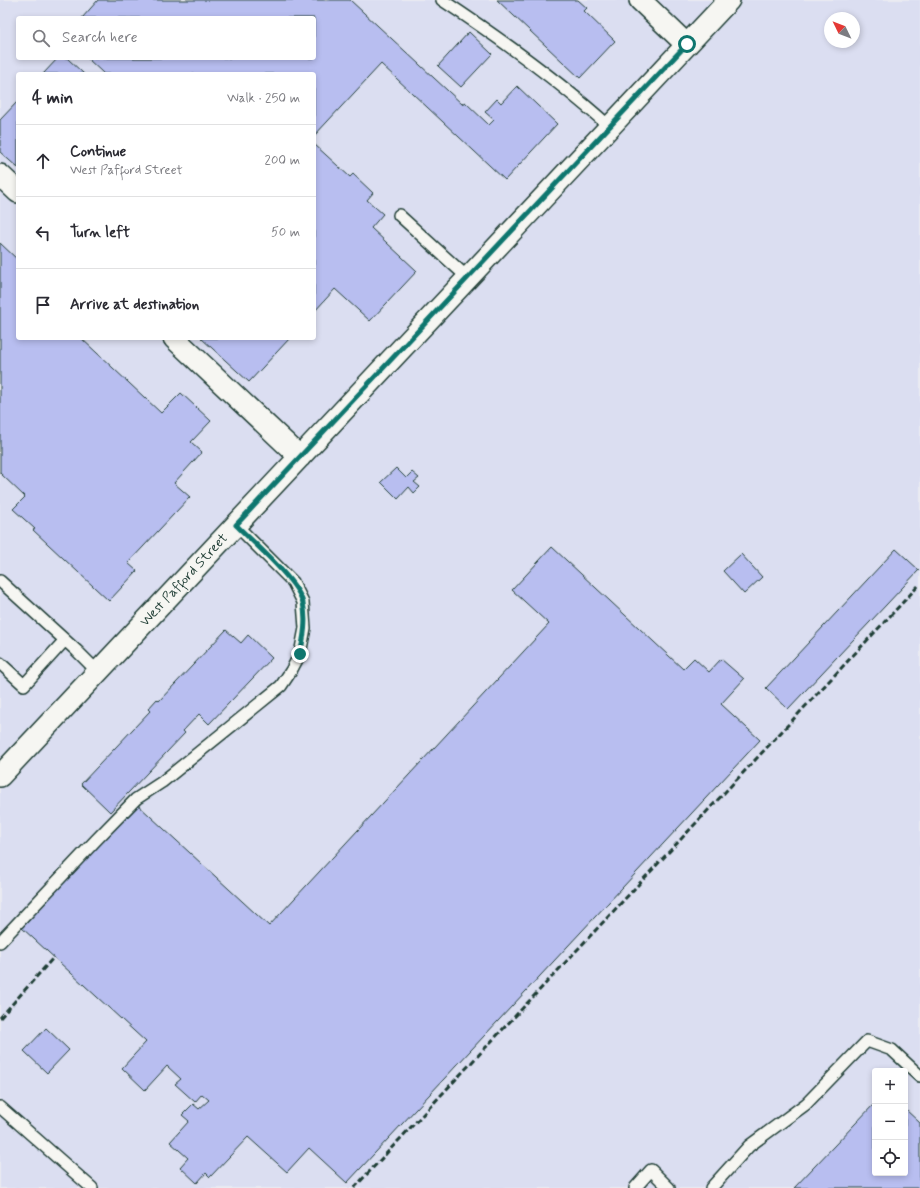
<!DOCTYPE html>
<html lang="en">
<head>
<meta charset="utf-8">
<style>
	body { margin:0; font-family:Mynerve,sans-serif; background:#f7f7f7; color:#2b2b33 }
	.controls { position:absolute; right:12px; bottom:12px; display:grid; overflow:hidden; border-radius:4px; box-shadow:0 2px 6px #0003 }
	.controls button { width:36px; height:36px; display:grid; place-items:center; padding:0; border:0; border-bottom:1px solid #e1e1e2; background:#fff; color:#2b2b33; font:20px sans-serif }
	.compass { position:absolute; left:824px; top:12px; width:36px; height:36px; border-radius:50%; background:#fff; box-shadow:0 2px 6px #0003; rotate:313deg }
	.stop { position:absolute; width:12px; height:12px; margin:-9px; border:3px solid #0f766e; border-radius:50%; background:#fff }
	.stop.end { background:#0f766e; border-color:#fff; box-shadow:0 1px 4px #0008 }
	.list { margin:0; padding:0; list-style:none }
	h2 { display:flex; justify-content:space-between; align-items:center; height:52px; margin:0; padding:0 16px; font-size:17px }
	h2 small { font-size:13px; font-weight:400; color:#7c7c81 }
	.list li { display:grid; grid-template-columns:26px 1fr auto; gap:12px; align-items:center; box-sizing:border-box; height:72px; padding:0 16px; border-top:1px solid #e1e1e2 }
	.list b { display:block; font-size:15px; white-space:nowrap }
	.list p { margin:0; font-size:13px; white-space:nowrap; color:#7c7c81 }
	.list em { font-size:13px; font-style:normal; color:#7c7c81 }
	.icon { flex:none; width:22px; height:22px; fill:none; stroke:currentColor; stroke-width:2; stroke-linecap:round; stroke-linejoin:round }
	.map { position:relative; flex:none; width:920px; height:1188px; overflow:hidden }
	.search { position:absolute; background:#fff; box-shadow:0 2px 6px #0003; left:16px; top:16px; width:300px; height:44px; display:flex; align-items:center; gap:10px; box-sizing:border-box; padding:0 14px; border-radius:4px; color:#7c7c81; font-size:15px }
	.panel { position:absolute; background:#fff; box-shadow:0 2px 6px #0003; left:16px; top:72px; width:300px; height:268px; border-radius:4px }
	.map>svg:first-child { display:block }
	.built { fill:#dbdef1; fill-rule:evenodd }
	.building { fill:#b8bef0; stroke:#1f3d34 }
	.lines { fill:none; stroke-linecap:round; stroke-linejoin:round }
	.lane-casing { stroke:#1f3d34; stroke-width:14 }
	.street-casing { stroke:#1f3d34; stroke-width:24 }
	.lane { stroke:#f6f6f2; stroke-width:11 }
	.street { stroke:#f6f6f2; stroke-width:21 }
	.rail { stroke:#1f3d34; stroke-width:3; stroke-dasharray:6 3; stroke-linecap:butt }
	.route { stroke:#0f766e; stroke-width:5 }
	.labels { text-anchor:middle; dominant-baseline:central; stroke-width:3; stroke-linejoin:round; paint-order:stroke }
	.street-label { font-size:14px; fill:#1f3d34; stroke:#f6f6f2 }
</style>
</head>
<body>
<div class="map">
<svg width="920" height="1188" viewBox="0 0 920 1188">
	<rect width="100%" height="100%" fill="#eaebf2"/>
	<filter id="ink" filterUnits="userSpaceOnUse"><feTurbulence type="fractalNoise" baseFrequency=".025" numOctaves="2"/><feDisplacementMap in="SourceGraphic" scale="8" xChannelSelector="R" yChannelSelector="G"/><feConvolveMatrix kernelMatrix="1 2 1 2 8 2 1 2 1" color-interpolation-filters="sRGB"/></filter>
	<g filter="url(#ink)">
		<path class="built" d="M0,0H920V1188H0ZM18,18H314V58H18ZM830,18H854V42H830ZM18,74H314V338H18ZM875,1071H905V1173H875Z"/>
		<path class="building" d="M98,0H350L462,104L465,102L489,125L494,120L485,112L497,99L501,103L517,86L557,124L505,180L381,64L314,136V74H104L87,58H314V18H82Z
			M497,0H578L587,8L584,11L615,41L580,78Z
			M469,32L492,54L461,87L438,66Z
			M58,58H67L84,74H43Z
			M18,101V168L0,152V120Z
			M314,144L350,177L353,174L373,193L367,200L383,214L371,228L417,271L370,321L335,289L314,312Z
			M0,243L18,260V338H81L161,413L181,393L211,421L191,442L202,452L174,483L190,497L128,563L137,571L109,601L33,530L35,529L13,509L25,497L0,473Z
			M201,338H290L249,382Z
			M396,468L406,478L412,472L419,478L414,482L420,487L414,493L409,487L398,499L381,482Z
			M552,547L683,669L694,658L709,672L721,659L744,679L721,704L760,740L347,1183L309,1148L287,1172L248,1137L210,1177L206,1173L197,1183L180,1167L188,1158L170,1142L189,1121L182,1115L193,1104L199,1109L209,1100L202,1094L195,1102L175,1084L181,1079L167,1066L145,1090L122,1068L146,1042L22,928L137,804L269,926L549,624L512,590Z
			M896,549L919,570L788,709L766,688Z
			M741,554L762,577L744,594L723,571Z
			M226,630L241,643L248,635L272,658L209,724L199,714L183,731L185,733L110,812L81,784L150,711L148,709L157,699L159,701Z
			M46,1028L69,1050L47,1073L24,1051Z
			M875,1103V1173H905V1109L920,1123V1188H794Z"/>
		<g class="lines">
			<g class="lane-casing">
				<path id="lane" d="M442,0C501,39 558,80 610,127
					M399,215L468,278
					M0,581L77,651L98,672
					M0,663L24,685L65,640
					M0,942L96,840L136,799L162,782L281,686L291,671L300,654L305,628L303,602L293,582L236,525
					M0,1107L92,1188
					M635,1188L651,1170L669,1188
					M711,1188L749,1146L806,1104L867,1041L892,1050L920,1076"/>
			</g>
			<g class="street-casing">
				<path id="street" d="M640,0L687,45
					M0,175L18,192
					M174,338L300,457
					M0,776L729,0"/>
			</g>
			<use href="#lane" class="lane"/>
			<use href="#street" class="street"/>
			<path class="rail" d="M0,1018L54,957
				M354,1188L920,584"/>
		</g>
	</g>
	<g class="lines" filter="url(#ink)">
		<path class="route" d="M300,654C304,637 307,620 303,603C298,581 253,542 236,525L687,44"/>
	</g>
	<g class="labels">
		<g class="street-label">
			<text transform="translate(184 580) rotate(-47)">West Pafford Street</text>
		</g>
	</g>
</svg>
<div class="controls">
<button>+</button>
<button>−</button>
<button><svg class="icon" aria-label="locate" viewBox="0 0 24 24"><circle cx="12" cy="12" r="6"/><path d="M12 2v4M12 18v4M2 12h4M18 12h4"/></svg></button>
</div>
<svg class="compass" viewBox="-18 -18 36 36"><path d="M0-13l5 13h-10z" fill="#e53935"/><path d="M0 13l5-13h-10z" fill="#7c7c81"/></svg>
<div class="stop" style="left:687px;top:44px"></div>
<div class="stop end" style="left:300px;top:654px"></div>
<div class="search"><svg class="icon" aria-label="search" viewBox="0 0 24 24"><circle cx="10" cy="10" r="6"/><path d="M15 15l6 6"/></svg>Search here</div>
<section class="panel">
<h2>4 min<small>Walk · 250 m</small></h2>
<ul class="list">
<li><svg class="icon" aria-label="ahead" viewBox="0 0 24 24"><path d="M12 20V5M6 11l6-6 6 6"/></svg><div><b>Continue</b><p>West Pafford Street</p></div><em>200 m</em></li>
<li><svg class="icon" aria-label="left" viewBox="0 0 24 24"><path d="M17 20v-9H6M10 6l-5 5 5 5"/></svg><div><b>Turn left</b></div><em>50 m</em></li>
<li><svg class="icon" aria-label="arrive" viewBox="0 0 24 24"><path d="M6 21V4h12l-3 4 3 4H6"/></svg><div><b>Arrive at destination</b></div></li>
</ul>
</section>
</div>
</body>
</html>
